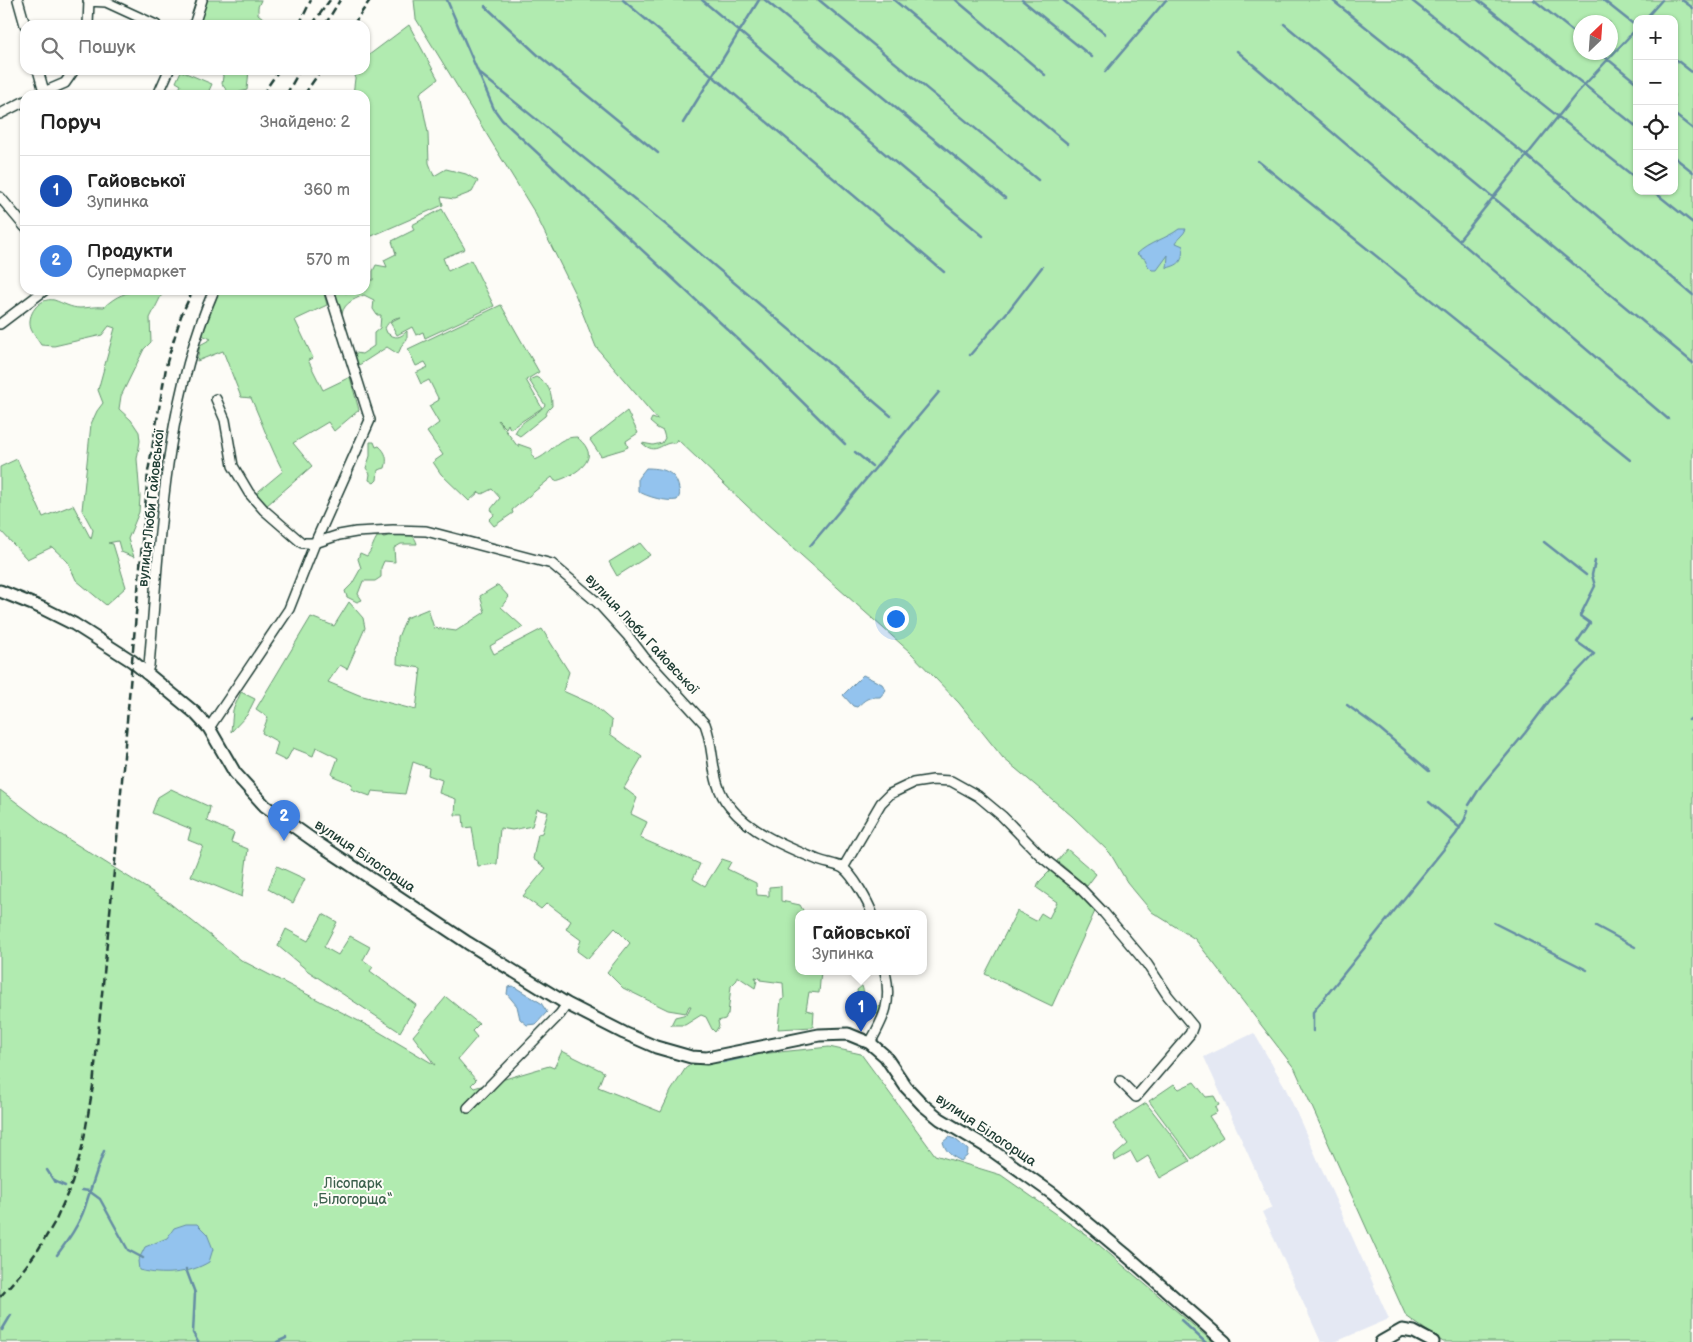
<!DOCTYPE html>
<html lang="uk">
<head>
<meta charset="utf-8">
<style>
	body { margin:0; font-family:"Balsamiq Sans",sans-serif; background:#f6f6f6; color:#222 }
	.controls { position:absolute; right:15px; top:15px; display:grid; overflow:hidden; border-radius:10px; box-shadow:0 1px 4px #0004 }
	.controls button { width:45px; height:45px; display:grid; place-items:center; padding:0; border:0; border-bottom:1px solid #e0e0e0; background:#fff; color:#222; font:25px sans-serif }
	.compass { position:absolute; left:1573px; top:15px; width:45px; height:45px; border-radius:50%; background:#fff; box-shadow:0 1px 4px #0004; rotate:25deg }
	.you { position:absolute; left:895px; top:618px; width:18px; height:18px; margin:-12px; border:4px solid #fff; border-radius:50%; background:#1a73e8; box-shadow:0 0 0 8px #1a73e833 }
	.badge { display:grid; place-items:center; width:32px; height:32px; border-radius:50%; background:#7c3aed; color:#fff; font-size:16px; font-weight:700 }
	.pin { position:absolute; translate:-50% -41px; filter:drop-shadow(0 1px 2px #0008) }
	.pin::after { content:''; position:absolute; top:26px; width:18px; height:15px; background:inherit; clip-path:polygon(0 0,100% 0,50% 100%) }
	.popup { position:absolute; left:795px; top:910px; width:132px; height:65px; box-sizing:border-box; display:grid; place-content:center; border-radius:10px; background:#fff; filter:drop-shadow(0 1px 4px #0005); font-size:16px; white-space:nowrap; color:#767676 }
	.popup b { font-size:19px; color:#222 }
	.popup::after { content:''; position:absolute; left:50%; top:100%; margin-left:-10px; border:10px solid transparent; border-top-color:#fff }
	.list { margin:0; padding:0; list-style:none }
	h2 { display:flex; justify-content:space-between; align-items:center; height:65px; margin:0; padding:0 20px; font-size:21px }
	h2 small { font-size:16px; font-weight:400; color:#767676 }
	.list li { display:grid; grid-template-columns:32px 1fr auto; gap:15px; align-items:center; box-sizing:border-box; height:70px; padding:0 20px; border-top:1px solid #e0e0e0 }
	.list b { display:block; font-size:19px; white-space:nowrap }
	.list p { margin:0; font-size:16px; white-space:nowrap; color:#767676 }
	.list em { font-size:16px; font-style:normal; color:#767676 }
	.icon { flex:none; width:28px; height:28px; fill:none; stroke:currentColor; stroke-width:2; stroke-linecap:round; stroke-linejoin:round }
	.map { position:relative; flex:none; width:1693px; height:1342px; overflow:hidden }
	.search { position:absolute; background:#fff; box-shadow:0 1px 4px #0004; left:20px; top:20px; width:350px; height:55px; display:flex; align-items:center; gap:12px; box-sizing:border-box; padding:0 18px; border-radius:15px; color:#767676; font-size:19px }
	.panel { position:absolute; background:#fff; box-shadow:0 1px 4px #0004; left:20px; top:90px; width:350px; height:205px; border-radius:15px }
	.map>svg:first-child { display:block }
	.built { fill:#e4e8f3 }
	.green { fill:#b1ebb0; stroke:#689472; fill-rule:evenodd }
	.water { fill:#93c3ee; stroke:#658da4 }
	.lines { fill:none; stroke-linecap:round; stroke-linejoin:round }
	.stream { stroke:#658da4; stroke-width:2.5 }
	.minor-casing { stroke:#1f3d34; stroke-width:12 }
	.tertiary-casing { stroke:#1f3d34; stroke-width:15 }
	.minor { stroke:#fdfcf7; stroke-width:9 }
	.tertiary { stroke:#fdfcf7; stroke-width:11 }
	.rail { stroke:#1f3d34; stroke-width:2.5; stroke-dasharray:8 4; stroke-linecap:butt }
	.labels { text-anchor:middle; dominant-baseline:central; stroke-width:4; stroke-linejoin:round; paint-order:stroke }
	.street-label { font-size:14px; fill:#1f3d34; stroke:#fdfcf7 }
	.park-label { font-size:14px; fill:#3c604d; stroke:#fdfcf7 }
</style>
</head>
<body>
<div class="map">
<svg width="1693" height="1342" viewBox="0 0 1693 1342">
	<rect width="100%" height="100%" fill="#fdfcf7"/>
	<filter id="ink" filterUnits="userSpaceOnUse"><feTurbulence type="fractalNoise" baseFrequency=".02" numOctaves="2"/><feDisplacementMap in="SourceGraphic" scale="10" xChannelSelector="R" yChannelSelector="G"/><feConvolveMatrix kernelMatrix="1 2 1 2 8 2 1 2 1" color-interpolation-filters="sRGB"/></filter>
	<g filter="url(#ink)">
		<path class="built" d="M1254,1033L1285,1087L1389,1319L1335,1342H1321L1262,1212L1272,1207L1204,1057Z"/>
		<path class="green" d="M205,0H261L258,7V14L263,18L264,24L199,25L198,20Z
			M414,0H1693V1342H1443L1406,1316L1295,1069L1195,939L1152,912L1127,882L1110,853L1072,816L1003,758L959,703L910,652L765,523L677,439L675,443C661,441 657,457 642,443L653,445L662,443L665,438L663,431L657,428L650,422L652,418L658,420L596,347L575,294L535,213L416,19ZM1637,19H1674V191H1637ZM1580,22H1610V52H1580Z
			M409,25L438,79L420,93L428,133L429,163L434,176L446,169L466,174L478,181L472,192L454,199L441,197L443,205L365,239V95H353L356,70H365V58Z
			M221,70H249L247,90L230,95L222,84L223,76Z
			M181,71L212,84L207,95H191L179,89L181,85L176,82Z
			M442,209L465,249L443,258L448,271L471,260L494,306L425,338L423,332L416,335L412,327L397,335L390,322L400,317C393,318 389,321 385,328L387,333C396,339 400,338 407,331V339L402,345L398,354L387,347L359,365L354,360L350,352L362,354L374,346V333L380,328L381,315H377L373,309L374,300L364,295C352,300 342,304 341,319L329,290H337L346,293L350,291L354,292V290H365V280H373V271L376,265L387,267L384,260L396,254L392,241L414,230L412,225Z
			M141,290H164L150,318L151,342L144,349L121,396L119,409L131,420L139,432L140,441L137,459L140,497L139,512L128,539L134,557L121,552L118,541L108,543L113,544L126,587L106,605L76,580L68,562L52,547L27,559L0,530V467L17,459L43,517L73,505L91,539L93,530L82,510L91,424L97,411L103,403L98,390L115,328L109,326L102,335L54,346L41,345C38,340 33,334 31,329C26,315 39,297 54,300C63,303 71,308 80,308C88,308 95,306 104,307C117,295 125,293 141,290Z
			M217,290H323L327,305L295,320L313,358L308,360L323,390L350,377L359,410L334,431L328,422L293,443L312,466L266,506L254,495L283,471C270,447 262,422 251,398L241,397L223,351L197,361L200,345L211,339L202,335L203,322Z
			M501,305L539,372L526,380L542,408L510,429L508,424L506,428L498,420L518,447V444L532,449V455L535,460C553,453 555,437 577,437C580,440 585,444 587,449C595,464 567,479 555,481L552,477L512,510L513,513L494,526L489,520L494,515L491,509L500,498L492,489L482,494L479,492L469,501L441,474L433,462L443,455L427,432L439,423L429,406L439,400L429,380L421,384L416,373L428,367L425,362L416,366L408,349Z
			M536,377C549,384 552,392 552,406L548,410L545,416L520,436L515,433C520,420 537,416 545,405L529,380Z
			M627,411L638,433L626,441L628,447L624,449L601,456L590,440Z
			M370,442H374L376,447L379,446C386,452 388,459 385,468L378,470L377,480L374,483L369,480L370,474L366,468L370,456Z
			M393,533C403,533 414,531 417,544H401L394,548L395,562L384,561L381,568V577L375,581H363L358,594L362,600L357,602L347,597L345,591L352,584L361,568L358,559L360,553L367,556C372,550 373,543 377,537H385Z
			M640,543L650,555L617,576L609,562Z
			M498,585L509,597L501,607L523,627L490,646L494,654L542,629L569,672L563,691L592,704L612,721L610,734L642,757L624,788L637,798L631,814L647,822L640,838L700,864L693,879L705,886L722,859L731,862L727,869L756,883L757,895L769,896V887L781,886V901L800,905L804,912L809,913H798V971H821L819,993L809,992L806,1010L814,1012L813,1027L778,1029L781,1000L784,999L783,983L760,980V978L755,977L757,981L755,988L737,976V980L731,986L728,1014L725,1019L718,1021L719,1026L715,1032L712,1029L706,1017L701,1015L685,1025H671L675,1017L687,1014L691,1006H689L686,1013L668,1010L623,988L607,972L630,943L615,928L588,959L577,951L581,940L566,929L571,921L547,903L541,909L523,896L546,868L533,859L538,834L542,833L548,812L537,809L532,826L512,830L500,828L497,864L478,866L472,827L464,828L463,815H455L456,799L439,793L442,780L428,775L429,768L413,762L405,794L372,791L370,796L351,789L352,784L333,776L332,774L338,758L316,747L313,756L293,748L286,761L274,755L278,742L262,733L268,717L256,709L311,617L334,626L349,602L363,618L365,628L347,669L340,665L328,682L359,695L416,710L421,668L397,664L398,637L406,618L428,609L434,628L456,631L485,612L480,596Z
			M241,692L255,699L247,715L231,732L233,710Z
			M171,789L210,807L207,821L234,833L231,842L248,849L242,897L191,876L203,846L188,840L191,829L152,813L158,797Z
			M0,790L52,829L167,901L241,960L376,1030L435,1065L413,1036L446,997L479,1024L472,1031L477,1037L458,1059L476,1080L471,1085L474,1088L549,1066L554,1068L562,1051L604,1072L598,1087L661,1112L671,1091L687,1066L720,1058L829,1047L861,1054L935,1155L1001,1175L1092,1239L1213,1342H0Z
			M1067,849L1096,874L1087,886L1057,861Z
			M277,866L305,879L293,903L268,889Z
			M1051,870L1075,888L1096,909L1052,1006L985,974L1017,911L1036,921L1041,913L1049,918L1057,902L1037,888L1039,882Z
			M323,914L337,922L324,947L338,955L350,936L370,947L363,960L373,967L370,971L416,1005L400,1032L308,971L278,946L286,929L308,941Z
			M862,986L867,1003L881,1007L880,1012L877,1014L869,1012L863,1019L853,1018L859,1001L857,990Z
			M1194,1082L1206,1097L1214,1096L1219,1105L1215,1107L1217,1112L1209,1116L1223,1137L1192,1159L1149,1101L1174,1084L1179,1089Z
			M1146,1103L1176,1141L1190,1161L1160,1178L1148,1156L1137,1163L1131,1152L1115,1161L1114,1156L1128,1144L1113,1124Z"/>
		<path class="water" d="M1179,229H1186C1184,235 1178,237 1176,243L1183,246C1182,261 1182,264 1167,268L1168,255L1157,270H1152L1148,266L1145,259L1137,254C1149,242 1166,239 1179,229Z
			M646,468C662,468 676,471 679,489C680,494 680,496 677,500C667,502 647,497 638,491V478Z
			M863,675L882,684L886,690L880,697C867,697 866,699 857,707L853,706L843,695Z
			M513,986L541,1003L547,1012L536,1024L527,1025L520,1019L517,1006L507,994L508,987Z
			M949,1137L955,1139L968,1150L967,1156L961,1161C952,1156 946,1153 943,1142Z
			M186,1224H197L207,1234L213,1249L209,1262C189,1274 162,1276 139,1270L138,1261L145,1247L167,1238L174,1228Z"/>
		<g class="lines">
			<path class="stream" d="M447,0L494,109L502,120L753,353L845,444
				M623,0L944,272
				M702,0L983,236
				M765,0L1005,198
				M819,0L1038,180
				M894,0L1068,144
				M956,0L1045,75
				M1022,0L1092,57
				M1063,0L1105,34
				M1332,0L1528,157L1693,295
				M1411,0L1637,179
				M1478,0L1637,127
				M1534,0L1580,37
				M1603,0L1637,27
				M1682,0L1693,8
				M485,6L539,56L658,153
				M1645,19L1662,0
				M1284,24L1693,363
				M1237,51L1668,419
				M1599,52L1637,83
				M1674,58L1693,73
				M478,72L670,228L891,416
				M1105,72L1166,0
				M1674,114L1693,129
				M683,123L759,0
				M1674,157L1693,172
				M1258,161L1630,460
				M1653,191L1693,223
				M1459,240L1577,93L1637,28
				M970,355L1009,310L1042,267
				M855,452L872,466
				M1544,542L1586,575
				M810,546L939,392
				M1347,705L1380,729L1429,771
				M1689,720L1693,717
				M1692,730L1693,731
				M1429,802L1460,828
				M1469,805L1481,786L1525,733L1550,700L1594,654L1577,642L1590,623L1580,616L1595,586L1592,575L1595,561
				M1494,923L1587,970
				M1596,926L1635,947
				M1313,1031V1012L1456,834L1465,819L1468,810
				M723,1062L754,1055
				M47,1170L54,1181L65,1186
				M82,1190L89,1191L100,1199L128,1250L143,1258
				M57,1255C68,1240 79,1225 85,1207C91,1188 97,1169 104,1151
				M186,1269L195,1293L193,1333L198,1342
				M1181,1320L1205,1342
				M2,1330L11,1315
				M277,1342L286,1338"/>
			<g class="minor-casing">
				<path id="minor" d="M18,0L25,25
					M88,1L106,2L156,25
					M88,25L89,0
					M194,25L202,0
					M38,70L45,95
					M37,95L65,83L74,70
					M158,95L169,70
					M0,114L25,101
					M0,197L25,227
					M0,324L45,290
					M216,399L225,420L233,466L249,493L264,510L302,543H315L339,535L356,532L393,530L426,531L552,564L598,603L628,636L644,657L705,724C716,752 709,783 730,807C751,833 787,847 818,860C825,863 836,864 843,868C853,875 868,902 872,913
					M146,674L149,666C160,540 163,408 214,290
					M209,728L289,609L315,543L370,420L329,290
					M843,868L881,803L890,794L913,783L933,780L951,781L978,796L1002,816L1043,858L1079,887L1104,913L1147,964L1168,996L1193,1026L1190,1034L1136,1097L1120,1081
					M870,1043C885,1016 892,1002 885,971
					M468,1108L560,1014L567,1004"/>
			</g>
			<g class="tertiary-casing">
				<path id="tertiary" d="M0,591L42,608L74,624L132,661L194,712L209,728L235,773L265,806L313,840L468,943L567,1004L624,1033L656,1047L691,1057L707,1058L819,1035L848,1034L870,1043L885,1056L906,1087L923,1105L940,1119L987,1147L1053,1194L1125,1254L1225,1342
					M1381,1342L1402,1330L1414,1332L1433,1342"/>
			</g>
			<use href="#minor" class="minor"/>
			<use href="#tertiary" class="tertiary"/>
			<path class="rail" d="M299,25L311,0
				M312,25L330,0
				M325,25L340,0
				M353,25L370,0
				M262,95L279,70
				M286,95L300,70
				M304,95L321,70
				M0,1297L20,1274L38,1250L56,1220L72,1183L83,1144L93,1086L116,851L148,472L167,362L181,316L193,290"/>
		</g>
	</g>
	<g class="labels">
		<g class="street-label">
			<text transform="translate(151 508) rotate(-84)">вулиця Люби Гайовської</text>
			<text transform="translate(642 634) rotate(47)">вулиця Люби Гайовської</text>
			<text transform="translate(365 856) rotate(34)">вулиця Білогорща</text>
			<text transform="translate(986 1130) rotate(34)">вулиця Білогорща</text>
		</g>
		<g class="park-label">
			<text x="353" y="1183">Лісопарк<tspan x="353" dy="16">„Білогорща“</tspan></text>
		</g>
	</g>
</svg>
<div class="controls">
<button>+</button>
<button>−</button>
<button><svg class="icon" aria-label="locate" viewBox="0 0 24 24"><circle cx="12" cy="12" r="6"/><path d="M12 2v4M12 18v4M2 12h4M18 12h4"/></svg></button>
<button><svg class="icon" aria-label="layers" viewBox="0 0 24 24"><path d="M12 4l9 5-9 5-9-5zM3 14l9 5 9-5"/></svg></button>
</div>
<svg class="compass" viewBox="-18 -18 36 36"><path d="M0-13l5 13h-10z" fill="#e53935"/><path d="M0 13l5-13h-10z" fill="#767676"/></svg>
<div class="you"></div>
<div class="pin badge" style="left:861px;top:1032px;background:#1a4fb4">1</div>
<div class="popup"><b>Гайовської</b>Зупинка</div>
<div class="pin badge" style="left:284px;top:841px;background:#3f7fe0">2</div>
<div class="search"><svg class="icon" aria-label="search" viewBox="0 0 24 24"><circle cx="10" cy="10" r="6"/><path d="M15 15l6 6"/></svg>Пошук</div>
<section class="panel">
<h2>Поруч<small>Знайдено: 2</small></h2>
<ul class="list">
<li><span class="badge" style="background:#1a4fb4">1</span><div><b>Гайовської</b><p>Зупинка</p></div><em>360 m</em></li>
<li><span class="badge" style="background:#3f7fe0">2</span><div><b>Продукти</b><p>Супермаркет</p></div><em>570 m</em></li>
</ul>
</section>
</div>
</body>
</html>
